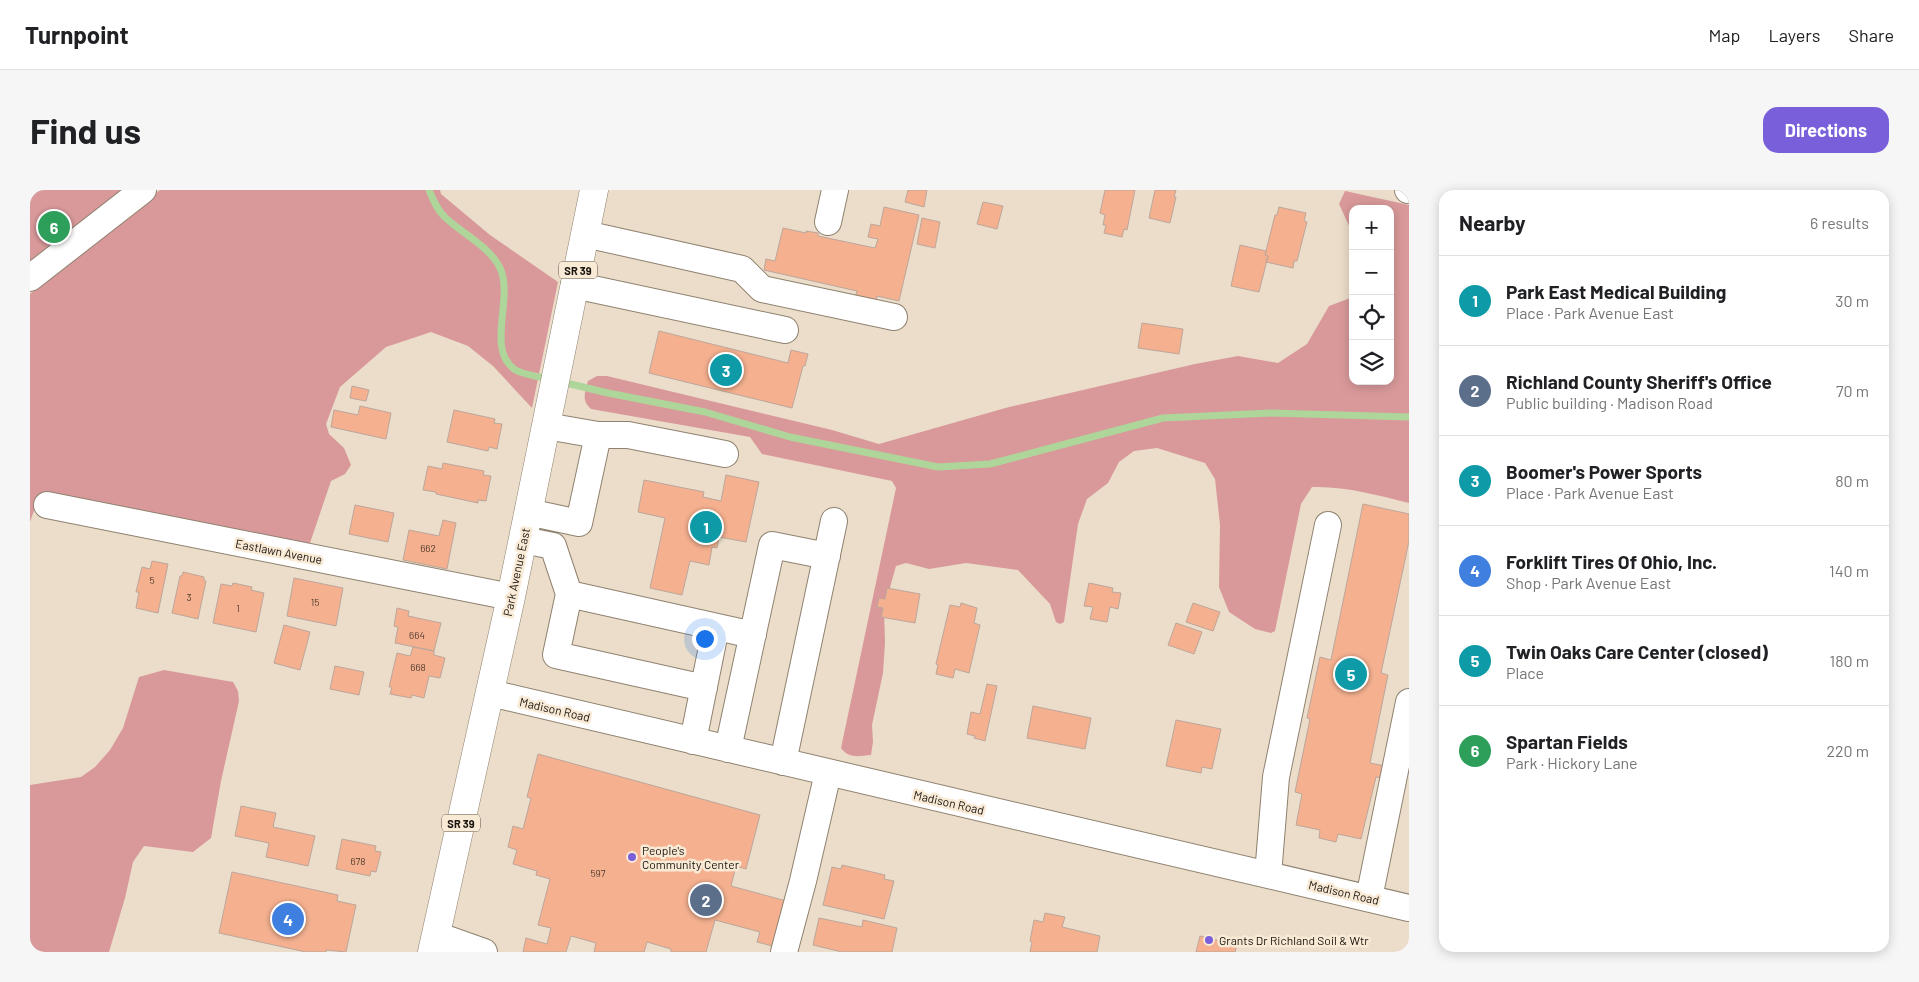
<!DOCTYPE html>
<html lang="en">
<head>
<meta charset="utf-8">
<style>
	body { margin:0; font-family:Barlow,sans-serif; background:#f6f6f6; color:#202124 }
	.controls { position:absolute; right:15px; top:15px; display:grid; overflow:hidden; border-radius:10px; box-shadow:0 2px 12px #0003 }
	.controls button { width:45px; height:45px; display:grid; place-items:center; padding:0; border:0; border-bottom:1px solid #e0e0e0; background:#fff; color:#202124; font:25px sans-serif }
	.you { position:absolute; left:674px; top:448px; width:18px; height:18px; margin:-12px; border:4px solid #fff; border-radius:50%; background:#1a73e8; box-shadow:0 0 0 8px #1a73e833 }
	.badge { display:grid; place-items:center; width:32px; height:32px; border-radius:50%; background:#795fda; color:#fff; font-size:16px; font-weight:700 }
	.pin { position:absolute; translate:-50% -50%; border:2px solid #fff; box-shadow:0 1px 5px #0006 }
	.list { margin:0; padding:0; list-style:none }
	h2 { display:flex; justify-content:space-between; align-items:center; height:65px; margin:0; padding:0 20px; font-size:21px }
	h2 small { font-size:16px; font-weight:400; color:#757577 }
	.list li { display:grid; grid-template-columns:32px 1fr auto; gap:15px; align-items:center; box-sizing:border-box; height:90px; padding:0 20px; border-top:1px solid #e0e0e0 }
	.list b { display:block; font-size:19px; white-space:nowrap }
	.list p { margin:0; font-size:16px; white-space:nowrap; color:#757577 }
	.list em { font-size:16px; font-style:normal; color:#757577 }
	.icon { flex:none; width:28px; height:28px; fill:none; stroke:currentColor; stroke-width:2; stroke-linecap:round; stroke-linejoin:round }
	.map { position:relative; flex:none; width:1379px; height:762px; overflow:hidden; border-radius:15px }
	header { display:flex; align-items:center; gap:30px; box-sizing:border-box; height:70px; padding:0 25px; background:#fff; border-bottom:1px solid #e0e0e0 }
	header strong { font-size:24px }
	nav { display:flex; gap:28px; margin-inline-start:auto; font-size:18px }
	.intro { display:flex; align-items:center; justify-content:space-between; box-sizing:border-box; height:120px; padding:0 30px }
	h1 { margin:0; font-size:35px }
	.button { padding:12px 22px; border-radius:15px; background:#795fda; color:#fff; font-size:18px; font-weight:700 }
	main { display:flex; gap:30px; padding:0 30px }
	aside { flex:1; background:#fff; border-radius:15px; box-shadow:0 2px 12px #0003 }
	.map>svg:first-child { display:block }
	.green { fill:#d9999a }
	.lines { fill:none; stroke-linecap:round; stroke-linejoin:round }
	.stream { stroke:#aed69a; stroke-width:7 }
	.building { fill:#f4b08f; stroke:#bda69b }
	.minor-casing { stroke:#8f8270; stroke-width:28 }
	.major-casing { stroke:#8f8270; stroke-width:29 }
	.minor { stroke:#fff; stroke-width:26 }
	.major { stroke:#fff; stroke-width:28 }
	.poi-dot { fill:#795fda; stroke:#f9ead6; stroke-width:2 }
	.labels { text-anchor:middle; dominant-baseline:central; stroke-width:5; stroke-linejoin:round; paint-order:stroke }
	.number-label { font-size:10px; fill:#503c2e }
	.shield { fill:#f9ead6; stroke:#5d554a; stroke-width:1 }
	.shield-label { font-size:11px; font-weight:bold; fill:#1a150e }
	.street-label { font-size:12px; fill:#1a150e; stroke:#f9ead6 }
	.poi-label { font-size:12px; fill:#1a150e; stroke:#f9ead6; text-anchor:start }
</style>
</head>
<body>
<header>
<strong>Turnpoint</strong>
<nav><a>Map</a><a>Layers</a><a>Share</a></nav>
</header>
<div class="intro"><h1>Find us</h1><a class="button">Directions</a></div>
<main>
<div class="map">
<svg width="1379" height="762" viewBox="0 0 1379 762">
	<rect width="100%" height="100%" fill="#ebddc9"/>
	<path class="green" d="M0,0H94L0,74Z
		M130,0H410L411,4L460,45L528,92L502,218L463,176L438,156L401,142L356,157L310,197L296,234L299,244L314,258L321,275L315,284L301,291L279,356L10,303L0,332V104Z
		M1315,1L1379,15V313C1347,305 1315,296 1282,297L1271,314L1245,441L1241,443L1225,439L1199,422L1189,397L1190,335L1185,289L1175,273L1127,258L1104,261L1089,272L1078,293L1057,309L1048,334L1034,432L1030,434L1026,432L1020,414L988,380L936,373L899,379L876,373L866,376L854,419L855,453L853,483L842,535L843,552L841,565C829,566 819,569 811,558L866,298L862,291L732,264L720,247L561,219C551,210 555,203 558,191L567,186H577L802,240L849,254L979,217L1165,174L1208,166L1248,173L1277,154L1299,116L1323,107V191H1360V19H1323V40L1320,38L1309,14Z
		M134,480L203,492L208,501L209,511L191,591L181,648L163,662L114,656L103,672L95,708L79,762H0V595L51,587L65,577L80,560L93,538L109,487Z"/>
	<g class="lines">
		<path class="stream" d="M399,0C403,10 408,22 417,29C432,43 461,58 470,78C484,108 456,158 484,179C492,185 512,187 521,189
			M532,192L578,203L675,222L760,247L908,277L960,274L1133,228L1241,223L1379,227"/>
	</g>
	<path class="building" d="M878,0H897L894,17L875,12Z
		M1075,0H1105L1097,40L1094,39L1092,47L1074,43L1076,35H1073L1075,25L1070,23Z
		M1125,0H1146L1144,7H1146L1140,33L1119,28Z
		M953,12L973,16L967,39L947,34Z
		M854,17L889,25L869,111L847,106L846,112L825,108L827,101L734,80L736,69L745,71L753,38L776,43V41L788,43V46L845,58L848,49L838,47L841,34L850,36Z
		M1249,17L1276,23L1274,31L1277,32L1267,71H1264L1263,78L1236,72L1238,66L1235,65L1245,25H1247Z
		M892,28L910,32L905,58L887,54Z
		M1210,55L1236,61L1235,65L1238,66L1229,102L1201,96Z
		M1112,133L1153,139L1149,164L1108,158Z
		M629,141L758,173L761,160L778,164L775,176H773L762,218L619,183Z
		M322,196L339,200L336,211L320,208Z
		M330,216L361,223L356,249L301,237L304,220L328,225Z
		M424,220L465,229L464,233L472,234L467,259L459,257L458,261L417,252Z
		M413,273L454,281L453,285L461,286L456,311L448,310V313L406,304V302L393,300L398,276L412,279Z
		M696,285L729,292L716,352L689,347L687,358L682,357L679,375L660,371L652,405L620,398L635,328L608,322L614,290L674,302L673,307L691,311Z
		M1333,314L1379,324V351L1351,483L1358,485L1340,573L1355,576L1353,588L1346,587L1331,649L1308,644L1306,652L1289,648L1290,640L1266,635L1272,604L1265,602L1280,529L1277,528L1290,467L1301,470Z
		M325,315L364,323L358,352L319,344Z
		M413,330L426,333L417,379L373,370L379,340L409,346Z
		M122,371L138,374L128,423L106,418L109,402H106L112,377L120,379Z
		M153,382L174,387V391H176L168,429L142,423L150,386H152Z
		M264,388L313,398L306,436L257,426Z
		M203,393L222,397L221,400L234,403L226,442L183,433L191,394L202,396Z
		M1059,393L1083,398L1082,402L1091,403L1088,419L1080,417L1077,432L1060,429L1063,417L1054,416Z
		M857,398L890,404L885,433L851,427L853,418L847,417L849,408L855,409Z
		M931,413L947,418L944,433L950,435L939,483L925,479L923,488L906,484L908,475L906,474L920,415L930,417Z
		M1163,413L1190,422L1183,441L1156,432Z
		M367,418L379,421L378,426L411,433L404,461L365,453L368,437L364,436Z
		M1146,433L1172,442L1164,464L1138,455Z
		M254,435L280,442L270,480L244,473Z
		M383,457L404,461V465L415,468L410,488L399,486L394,508L382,505L381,508L360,504L362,497H359L367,463L380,466Z
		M305,476L334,482L329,505L300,499Z
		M957,494L967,496L955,551L944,548L945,546L937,544L941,522L950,524Z
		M1003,516L1061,528L1055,559L997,548Z
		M1146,530L1191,539L1182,579L1172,577L1171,583L1136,576Z
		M508,564L730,625L716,679L706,676L701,696L760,712L746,757L727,752L730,742L685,730L676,762H641V759L617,752L614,762H564L566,753L541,746L536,762H493L496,748L517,754L521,738L508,735L520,689L506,685L507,681L483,674L487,660L478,657L483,636L493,639L501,608L497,607Z
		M211,616L246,623L243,637L285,646L278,676L236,667L239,653L205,646Z
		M312,649L346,656L345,661L351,662L346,682L341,681L340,686L306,679Z
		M812,675L855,685L854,689L864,691L854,729L793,715L802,677L811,679Z
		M202,682L308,705L307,711L326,715L316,762L296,760V762H276L189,743Z
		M1015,723L1035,727L1032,737L1070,746L1067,762H1000L1002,752L1000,751L1004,730L1013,732Z
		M789,728L832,737L833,730L867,738L862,762H812L783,755Z
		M1170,746L1207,755L1205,762H1166Z"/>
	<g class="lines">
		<g class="minor-casing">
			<path id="minor" d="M1378,0H1379
				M798,32L805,0
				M555,44L712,79L732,99L864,127
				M0,88L113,0
				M544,95L755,140
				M516,236L568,245H598L695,264
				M17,315L481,407
				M498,322L549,333L568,245
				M493,350L523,356L539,404
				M674,498L526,465L539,404L723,445
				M460,503L1379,718
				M663,551L686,437
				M698,559L742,355L797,366
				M753,572L804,331
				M1238,685L1246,587L1298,335
				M1339,708L1379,512
				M406,745L454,762
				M754,762L773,691L798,583"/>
		</g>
		<g class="major-casing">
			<path id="major" d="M402,762L481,407L564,0"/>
		</g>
		<use href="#minor" class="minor"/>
		<use href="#major" class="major"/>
	</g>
	<g class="poi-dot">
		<circle cx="602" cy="667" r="5"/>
		<circle cx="1179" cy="750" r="5"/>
	</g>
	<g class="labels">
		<g class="number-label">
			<text x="398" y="358">662</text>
			<text x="122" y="390">5</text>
			<text x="159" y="407">3</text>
			<text x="285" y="412">15</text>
			<text x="208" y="418">1</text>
			<text x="387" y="445">664</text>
			<text x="388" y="477">668</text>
			<text x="328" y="671">678</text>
			<text x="568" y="683">597</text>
		</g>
		<g class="shield">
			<rect x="529" y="71.5" width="38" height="17" rx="4"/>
			<rect x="412" y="624.5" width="38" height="17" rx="4"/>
		</g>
		<g class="shield-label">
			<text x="548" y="80">SR 39</text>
			<text x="431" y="633">SR 39</text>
		</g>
		<g class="street-label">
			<text transform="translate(249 361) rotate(11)">Eastlawn Avenue</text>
			<text transform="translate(486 382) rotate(-78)">Park Avenue East</text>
			<text transform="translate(525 519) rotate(13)">Madison Road</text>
			<text transform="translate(919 612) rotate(13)">Madison Road</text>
			<text transform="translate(1314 702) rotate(13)">Madison Road</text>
		</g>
		<g class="poi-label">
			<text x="612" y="660">People's<tspan x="612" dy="14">Community Center</tspan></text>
			<text x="1189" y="750">Grants Dr Richland Soil &amp; Wtr</text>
		</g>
	</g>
</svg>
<div class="controls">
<button>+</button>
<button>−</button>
<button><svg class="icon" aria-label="locate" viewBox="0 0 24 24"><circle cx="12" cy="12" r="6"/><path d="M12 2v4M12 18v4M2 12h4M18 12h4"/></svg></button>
<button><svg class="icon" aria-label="layers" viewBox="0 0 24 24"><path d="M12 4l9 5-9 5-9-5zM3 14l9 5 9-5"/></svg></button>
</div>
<div class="you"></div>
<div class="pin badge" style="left:676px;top:337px;background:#0f9aa8">1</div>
<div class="pin badge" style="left:676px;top:710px;background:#5c6f8a">2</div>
<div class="pin badge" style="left:696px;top:180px;background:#0f9aa8">3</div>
<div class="pin badge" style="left:258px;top:729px;background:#3f7fe0">4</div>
<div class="pin badge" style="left:1321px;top:484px;background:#0f9aa8">5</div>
<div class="pin badge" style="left:24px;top:37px;background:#2e9e5b">6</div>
</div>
<aside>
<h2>Nearby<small>6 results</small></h2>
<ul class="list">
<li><span class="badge" style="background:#0f9aa8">1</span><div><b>Park East Medical Building</b><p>Place · Park Avenue East</p></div><em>30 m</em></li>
<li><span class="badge" style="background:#5c6f8a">2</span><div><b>Richland County Sheriff's Office</b><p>Public building · Madison Road</p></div><em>70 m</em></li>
<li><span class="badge" style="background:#0f9aa8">3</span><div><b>Boomer's Power Sports</b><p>Place · Park Avenue East</p></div><em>80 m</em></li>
<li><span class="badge" style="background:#3f7fe0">4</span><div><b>Forklift Tires Of Ohio, Inc.</b><p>Shop · Park Avenue East</p></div><em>140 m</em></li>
<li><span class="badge" style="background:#0f9aa8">5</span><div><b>Twin Oaks Care Center (closed)</b><p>Place</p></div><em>180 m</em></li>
<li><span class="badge" style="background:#2e9e5b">6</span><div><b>Spartan Fields</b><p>Park · Hickory Lane</p></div><em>220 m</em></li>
</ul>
</aside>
</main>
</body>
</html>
